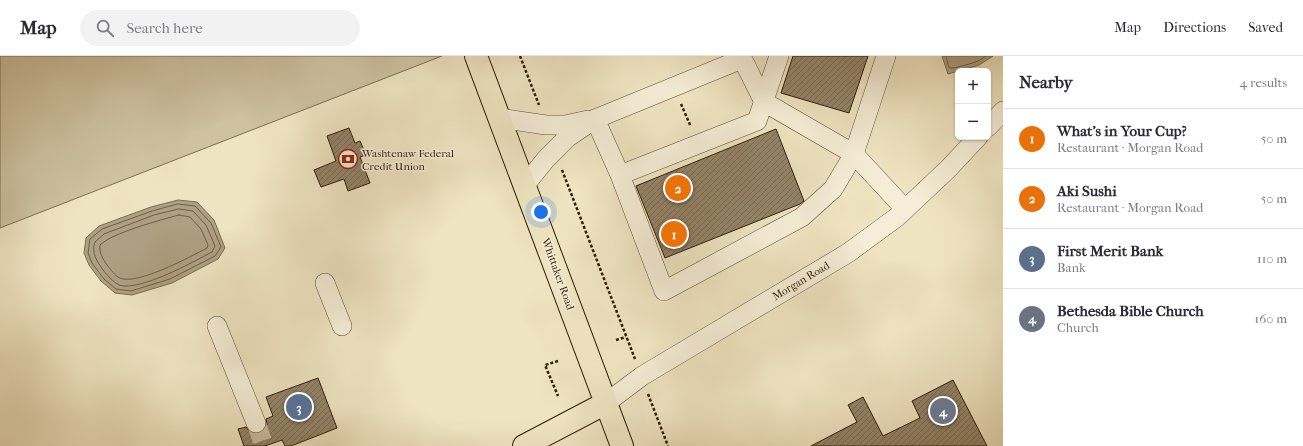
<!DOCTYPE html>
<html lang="en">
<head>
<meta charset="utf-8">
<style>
	body { margin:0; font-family:"IM FELL French Canon",serif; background:#f2f2f3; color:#2b2b33 }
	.controls { position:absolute; right:12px; top:12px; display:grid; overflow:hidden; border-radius:6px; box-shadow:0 1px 3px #0004 }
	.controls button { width:36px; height:36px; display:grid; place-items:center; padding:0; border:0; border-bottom:1px solid #e1e1e2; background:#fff; color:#2b2b33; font:20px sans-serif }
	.you { position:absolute; left:541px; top:156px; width:14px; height:14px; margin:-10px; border:3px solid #fff; border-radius:50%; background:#1a73e8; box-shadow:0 0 0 6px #1a73e833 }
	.badge { display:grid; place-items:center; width:26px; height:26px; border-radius:50%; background:#8f2418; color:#fff; font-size:13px; font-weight:700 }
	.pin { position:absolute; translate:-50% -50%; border:2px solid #fff; box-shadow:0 1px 4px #0006 }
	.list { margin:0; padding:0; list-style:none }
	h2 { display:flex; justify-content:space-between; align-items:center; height:52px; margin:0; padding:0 16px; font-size:17px }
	h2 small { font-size:13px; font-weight:400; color:#7c7c81 }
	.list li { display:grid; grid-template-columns:26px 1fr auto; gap:12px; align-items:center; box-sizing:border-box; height:60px; padding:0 16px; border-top:1px solid #e1e1e2 }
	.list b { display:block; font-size:15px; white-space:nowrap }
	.list p { margin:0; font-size:13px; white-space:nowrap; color:#7c7c81 }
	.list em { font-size:13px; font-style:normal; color:#7c7c81 }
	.icon { flex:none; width:22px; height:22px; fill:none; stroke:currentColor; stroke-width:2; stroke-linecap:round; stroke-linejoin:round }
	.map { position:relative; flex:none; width:1003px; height:390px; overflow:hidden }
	header { display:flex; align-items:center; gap:24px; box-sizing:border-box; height:56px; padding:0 20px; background:#fff; border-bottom:1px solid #e1e1e2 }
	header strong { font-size:19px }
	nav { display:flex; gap:22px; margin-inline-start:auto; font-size:14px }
	.search { width:280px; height:36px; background:#f2f2f3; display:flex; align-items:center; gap:10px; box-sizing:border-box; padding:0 14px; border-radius:22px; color:#7c7c81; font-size:15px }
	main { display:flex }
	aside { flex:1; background:#fff }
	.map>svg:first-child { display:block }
	.green { fill:#cec2a1; stroke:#7e7054 }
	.water { fill:#aea082; stroke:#7b6c51 }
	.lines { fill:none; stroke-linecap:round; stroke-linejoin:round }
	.shore { stroke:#6e5e44; stroke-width:1 }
	.building { fill:url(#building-hatch); stroke:#2f1d07 }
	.minor-tunnel { stroke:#c9bc9c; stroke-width:19; stroke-dasharray:19 10; stroke-linecap:butt }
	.minor-casing { stroke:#5f4f36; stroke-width:20 }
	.major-casing { stroke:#2f1d07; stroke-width:24 }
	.path { stroke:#2f1d07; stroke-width:2.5; stroke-dasharray:3 2; stroke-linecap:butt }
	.minor { stroke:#f5edd7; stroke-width:19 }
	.major { stroke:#efe4c1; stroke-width:22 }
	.labels { text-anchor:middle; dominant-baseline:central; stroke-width:3; stroke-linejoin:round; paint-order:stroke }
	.poi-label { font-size:11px; fill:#2f1d07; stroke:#f5edd7; text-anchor:start }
	.street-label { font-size:11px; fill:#2f1d07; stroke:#f5edd7 }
</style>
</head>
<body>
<header>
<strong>Map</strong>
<div class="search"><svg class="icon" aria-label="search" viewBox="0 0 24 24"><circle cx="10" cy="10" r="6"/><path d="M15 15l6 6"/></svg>Search here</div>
<nav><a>Map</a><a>Directions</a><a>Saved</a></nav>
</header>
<main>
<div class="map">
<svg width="1003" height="390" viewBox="0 0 1003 390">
	<defs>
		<pattern id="building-hatch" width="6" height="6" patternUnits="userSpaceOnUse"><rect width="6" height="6" fill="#938468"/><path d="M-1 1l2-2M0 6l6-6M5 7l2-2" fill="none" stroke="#786b54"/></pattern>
	</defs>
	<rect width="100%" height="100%" fill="#efe4c1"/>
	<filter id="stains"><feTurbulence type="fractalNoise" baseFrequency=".005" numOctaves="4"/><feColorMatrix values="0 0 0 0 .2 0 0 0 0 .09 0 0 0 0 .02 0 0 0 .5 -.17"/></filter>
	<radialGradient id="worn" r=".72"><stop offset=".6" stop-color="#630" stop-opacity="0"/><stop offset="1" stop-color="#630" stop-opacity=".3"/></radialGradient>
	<path class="green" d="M0,0H442L0,172Z"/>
	<path class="water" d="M942,0H993L979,9L948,18Z
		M178,144L197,146L214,164L225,192L218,203L172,227L132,239L115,237L101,225L89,209L84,197L86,182L99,170L151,151Z"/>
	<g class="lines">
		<path class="shore" d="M946,0C947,3 948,11 950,12C953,13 974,7 978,5C980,4 983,2 986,0
			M178,148L195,150L211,167L221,191L215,200L170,223L131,235L116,233L104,223L92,207L88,197L90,183L102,173L152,155Z
			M179,153L193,155L206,169L215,190L212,196C193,206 139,236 119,229C113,226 107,219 103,214C97,205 91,197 95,186L104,178L154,159Z
			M179,159L190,161L201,173L208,189L207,192C192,200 136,230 120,222C115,220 111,214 107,209C103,203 99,197 100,189C112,177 160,164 179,159Z"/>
	</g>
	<path class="building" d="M793,0H868L849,57L781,37Z
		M349,72L355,87L360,85L366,99L360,101L370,127L348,135L344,123L321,131L314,114L336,105L327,80Z
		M776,73L804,145L800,148L665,202L636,130Z
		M318,322L337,372L291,390H285L282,384L265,390H244L238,373L246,371L250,376L254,378L260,377L265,373L267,368L266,363L273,360L266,341Z
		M953,324L987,390H811L857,366L848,349L863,341L883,380L920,362L912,345Z"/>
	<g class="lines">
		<path class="minor-tunnel" d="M256,367L264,390"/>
		<g class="minor-casing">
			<path id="minor" d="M741,0L764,46L854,98L905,153
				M742,3L595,63L620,119L664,235L802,161L833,133L854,98L886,0
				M499,62L546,69H565L588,64
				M988,71L1003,55
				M620,119L757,65L779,0
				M525,129L546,103L567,82L595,63
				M325,227L342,270
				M217,270L256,367
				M606,347L642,320L848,197L897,161L948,113L978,81"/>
		</g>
		<g class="major-casing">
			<path id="major" d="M476,0L622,390
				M524,390L606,347"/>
		</g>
		<path class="path" d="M520,0L539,49
			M681,48L691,71
			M562,114L635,303
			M616,284L626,281
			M558,305L545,309L558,340
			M648,338L668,390"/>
		<use href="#minor" class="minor"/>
		<use href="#major" class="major"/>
	</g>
	<defs>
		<g id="bank-ring" transform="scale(1)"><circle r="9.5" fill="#f5edd7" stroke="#8f2418" stroke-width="1.5"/><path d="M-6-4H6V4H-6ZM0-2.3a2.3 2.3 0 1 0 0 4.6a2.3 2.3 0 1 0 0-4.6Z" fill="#8f2418"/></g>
	</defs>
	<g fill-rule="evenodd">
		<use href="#bank-ring" x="348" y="103"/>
	</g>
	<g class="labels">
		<g class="poi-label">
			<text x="362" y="97">Washtenaw Federal<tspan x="362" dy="13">Credit Union</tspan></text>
		</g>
		<g class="street-label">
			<text transform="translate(558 218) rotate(70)">Whittaker Road</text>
			<text transform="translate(801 225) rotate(-31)">Morgan Road</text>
		</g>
	</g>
	<rect width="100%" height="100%" filter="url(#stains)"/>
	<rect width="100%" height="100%" fill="url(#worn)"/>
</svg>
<div class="controls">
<button>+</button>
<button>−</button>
</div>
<div class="you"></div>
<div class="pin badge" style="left:674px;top:178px;background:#e8710a">1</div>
<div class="pin badge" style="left:678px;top:132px;background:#e8710a">2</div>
<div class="pin badge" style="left:299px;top:351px;background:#5c6f8a">3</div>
<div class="pin badge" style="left:943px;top:355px;background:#6b7280">4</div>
</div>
<aside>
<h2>Nearby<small>4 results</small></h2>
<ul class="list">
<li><span class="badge" style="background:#e8710a">1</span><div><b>What's in Your Cup?</b><p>Restaurant · Morgan Road</p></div><em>50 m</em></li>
<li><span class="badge" style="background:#e8710a">2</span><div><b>Aki Sushi</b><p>Restaurant · Morgan Road</p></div><em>50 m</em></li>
<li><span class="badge" style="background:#5c6f8a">3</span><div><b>First Merit Bank</b><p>Bank</p></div><em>110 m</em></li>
<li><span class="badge" style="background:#6b7280">4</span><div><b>Bethesda Bible Church</b><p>Church</p></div><em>160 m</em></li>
</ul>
</aside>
</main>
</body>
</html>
